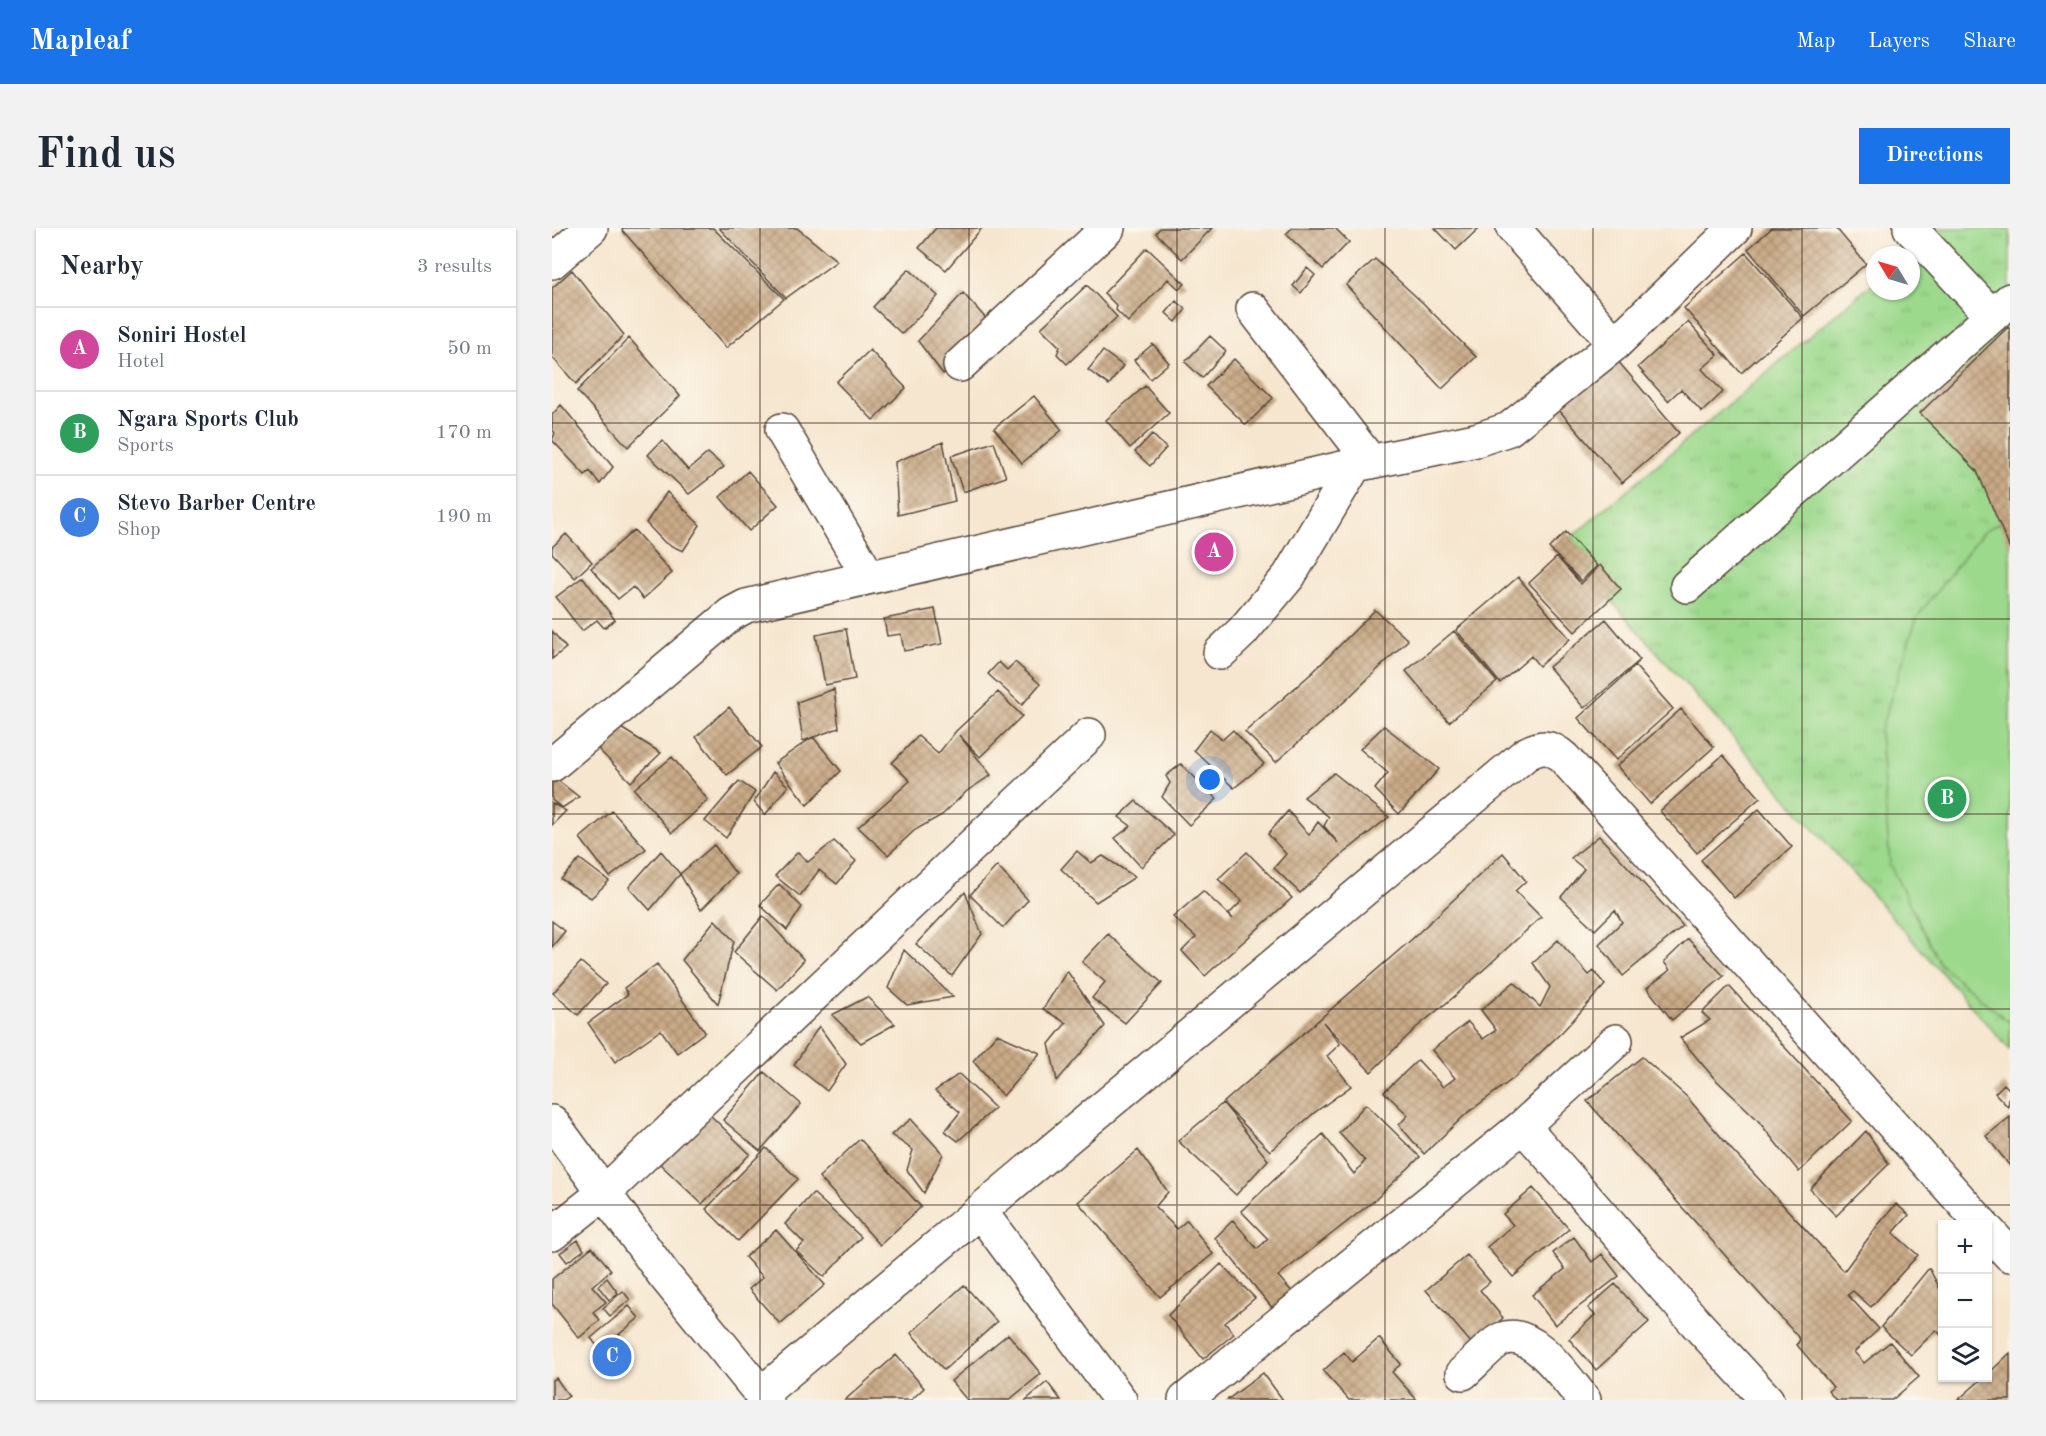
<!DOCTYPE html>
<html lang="en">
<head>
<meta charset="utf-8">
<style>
	body { margin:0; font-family:"Old Standard TT",serif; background:#f2f2f3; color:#1f2937 }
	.controls { position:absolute; right:18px; bottom:18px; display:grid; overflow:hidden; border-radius:0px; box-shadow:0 2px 4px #0004 }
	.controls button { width:54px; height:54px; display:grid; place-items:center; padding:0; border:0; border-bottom:2px solid #e0e1e3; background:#fff; color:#1f2937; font:30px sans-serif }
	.compass { position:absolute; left:1314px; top:18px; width:54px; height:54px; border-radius:50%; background:#fff; box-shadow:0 2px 4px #0004; rotate:308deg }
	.you { position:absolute; left:658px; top:552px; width:21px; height:21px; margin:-15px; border:4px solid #fff; border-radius:50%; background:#1a73e8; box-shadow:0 0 0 9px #1a73e833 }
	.badge { display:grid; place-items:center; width:39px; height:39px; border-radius:50%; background:#1a73e8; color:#fff; font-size:20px; font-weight:700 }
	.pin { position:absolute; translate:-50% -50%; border:3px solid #fff; box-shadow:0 2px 6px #0006 }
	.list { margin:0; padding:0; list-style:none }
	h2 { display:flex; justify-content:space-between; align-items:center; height:78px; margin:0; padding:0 24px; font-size:26px }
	h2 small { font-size:20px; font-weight:400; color:#747a83 }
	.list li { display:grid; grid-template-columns:39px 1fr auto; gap:18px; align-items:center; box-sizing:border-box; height:84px; padding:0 24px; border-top:2px solid #e0e1e3 }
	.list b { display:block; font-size:22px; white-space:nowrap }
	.list p { margin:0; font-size:20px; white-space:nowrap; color:#747a83 }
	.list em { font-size:20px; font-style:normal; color:#747a83 }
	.icon { flex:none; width:33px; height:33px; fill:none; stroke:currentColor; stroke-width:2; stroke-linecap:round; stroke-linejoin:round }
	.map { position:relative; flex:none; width:1458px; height:1172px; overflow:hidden; border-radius:0px }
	header { display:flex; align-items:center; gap:36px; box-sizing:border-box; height:84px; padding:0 30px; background:#1a73e8; color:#fff }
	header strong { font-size:28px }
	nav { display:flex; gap:33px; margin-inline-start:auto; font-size:21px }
	.intro { display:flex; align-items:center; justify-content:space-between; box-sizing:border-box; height:144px; padding:0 36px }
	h1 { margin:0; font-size:42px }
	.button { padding:15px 27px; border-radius:0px; background:#1a73e8; color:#fff; font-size:21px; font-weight:700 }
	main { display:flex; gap:36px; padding:0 36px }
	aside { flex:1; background:#fff; border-radius:0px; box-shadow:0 2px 4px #0004 }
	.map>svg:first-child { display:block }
	.grass { fill:url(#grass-tufts); stroke:#6c8256; stroke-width:1.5 }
	.pitch { fill:#9dd98d; stroke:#6c8256; stroke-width:1.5 }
	.building { fill:url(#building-cross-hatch) }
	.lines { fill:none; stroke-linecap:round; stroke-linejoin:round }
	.minor-casing { stroke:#574639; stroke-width:36 }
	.minor { stroke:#fff; stroke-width:33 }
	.grid { fill:none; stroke:#3b2a1e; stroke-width:1.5; stroke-opacity:0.55 }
</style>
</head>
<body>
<header>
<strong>Mapleaf</strong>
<nav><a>Map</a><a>Layers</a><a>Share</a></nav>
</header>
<div class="intro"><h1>Find us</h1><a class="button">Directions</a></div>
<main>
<aside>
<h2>Nearby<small>3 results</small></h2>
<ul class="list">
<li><span class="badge" style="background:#d1479c">A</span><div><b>Soniri Hostel</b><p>Hotel</p></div><em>50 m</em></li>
<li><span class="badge" style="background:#2e9e5b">B</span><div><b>Ngara Sports Club</b><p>Sports</p></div><em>170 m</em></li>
<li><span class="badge" style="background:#3f7fe0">C</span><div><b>Stevo Barber Centre</b><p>Shop</p></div><em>190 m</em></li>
</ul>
</aside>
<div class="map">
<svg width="1458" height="1172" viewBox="0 0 1458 1172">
	<defs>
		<pattern id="grass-tufts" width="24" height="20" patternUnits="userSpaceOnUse" patternTransform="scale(1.5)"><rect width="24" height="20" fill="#9dd98d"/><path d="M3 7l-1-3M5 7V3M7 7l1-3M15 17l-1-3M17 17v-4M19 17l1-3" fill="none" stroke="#88ba79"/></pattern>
		<pattern id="building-cross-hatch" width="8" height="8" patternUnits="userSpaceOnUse" patternTransform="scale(1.5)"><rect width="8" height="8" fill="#caab87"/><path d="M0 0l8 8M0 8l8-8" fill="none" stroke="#a58b6e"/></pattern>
	</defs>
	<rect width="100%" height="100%" fill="#fbf7ec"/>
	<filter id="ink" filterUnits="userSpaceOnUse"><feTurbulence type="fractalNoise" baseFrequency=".0167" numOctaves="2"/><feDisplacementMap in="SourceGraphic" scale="12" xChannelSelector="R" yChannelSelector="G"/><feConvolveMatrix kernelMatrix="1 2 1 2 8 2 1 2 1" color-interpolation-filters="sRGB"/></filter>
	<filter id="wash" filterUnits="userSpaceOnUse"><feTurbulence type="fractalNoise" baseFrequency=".008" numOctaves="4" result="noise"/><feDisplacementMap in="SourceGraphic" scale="24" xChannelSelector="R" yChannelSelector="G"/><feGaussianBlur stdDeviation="1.35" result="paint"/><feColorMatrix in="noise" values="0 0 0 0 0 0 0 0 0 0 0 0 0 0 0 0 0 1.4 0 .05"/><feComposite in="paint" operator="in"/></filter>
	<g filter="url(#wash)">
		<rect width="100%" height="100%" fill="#f6e6cf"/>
		<path class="grass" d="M1385,0H1458V822L1010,317L1323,53V63H1359V27H1353Z"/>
		<path class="pitch" d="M1458,288V795L1388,736L1338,637L1328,504L1365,389L1430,305Z"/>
		<g id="blocks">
			<path class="building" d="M71,0H161L232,71L174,120L70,2Z
				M167,0H245L285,33L234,70Z
				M384,0H430L394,42L367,20Z
				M608,0H660L630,31L604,5Z
				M740,0H783L797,14L771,41L734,6Z
				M883,0H927L904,22Z
				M1220,0H1284L1314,36L1252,88L1196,21Z
				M595,20L633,56L627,61L616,51L576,94L564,82L565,78L552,65Z
				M1194,25L1251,90L1189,145L1132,80Z
				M823,31L871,75L924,129L890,161L794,57Z
				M755,40L763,47L749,65L741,58Z
				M357,41L386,68L350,106L321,79Z
				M20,42L72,107L24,156L0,129V60Z
				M535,57L565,89L515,136L505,126L508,119L489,100Z
				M411,65L438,95L391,146L366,113Z
				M624,73L634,81L624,94L614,85Z
				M1136,94L1166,127L1150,141L1171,164L1150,184L1129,161L1116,173L1086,139Z
				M1456,99L1458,102V321L1425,243L1368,185Z
				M658,108L674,123L650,150L633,134Z
				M77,110L128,168L76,219L25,163Z
				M601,116L617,135L598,151L582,132Z
				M318,122L354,160L321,192L284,154Z
				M551,123L571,138L557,157L536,142Z
				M682,131L721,170L694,197L654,158Z
				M1065,132L1127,205L1070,255L1007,182Z
				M593,158L617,185L578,220L554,192Z
				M482,168L510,202L470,235L442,200Z
				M9,177L61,239L48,256L38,243L33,247L0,212L3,205L0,201V187Z
				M600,206L614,220L598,238L583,224Z
				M110,212L136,242L156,225L172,239L137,266L96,227Z
				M391,214L403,273L346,287L343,234Z
				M442,214L454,249L411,264L399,228Z
				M196,243L226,277L197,303L168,269Z
				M115,264L148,297L131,323L113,315L94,295Z
				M82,302L120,345L91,371L81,359L66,371L39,340Z
				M1014,304L1045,338L1029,353L997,320Z
				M14,306L40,334L23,350L0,325V319Z
				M1005,329L1029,356L1048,337L1069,361L1023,404L977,355Z
				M31,349L63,392L52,400L45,392L30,403L4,369Z
				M966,349L1018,411L987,438L979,428L948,455L904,402Z
				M383,381L390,416L352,423L349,406L335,408L332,391Z
				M823,382L856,412L793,473L724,534L693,504L761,444Z
				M1054,391L1088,432L1032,480L997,439Z
				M294,401L303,451L273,457L264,407Z
				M0,403L14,420L0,431Z
				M902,403L945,454L897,494L854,443Z
				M447,434L455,442L463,434L488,456L470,477L436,446Z
				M1083,438L1121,481L1064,532L1026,490Z
				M282,461L287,500L251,513L245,474Z
				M446,464L470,488L428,529L407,507L439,547L415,563L390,587L363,602L336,627L306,599L358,553L340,535L366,508L386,526L404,503Z
				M177,479L210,519L175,547L144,509Z
				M1129,481L1162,519L1098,576L1065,538Z
				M64,497L109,525L79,554L46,521Z
				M832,498L887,541L847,586L823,561L836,545L808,521Z
				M658,501L670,512L681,502L712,536L682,560L642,522Z
				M261,509L289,543L255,577L223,535Z
				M1171,527L1208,570L1145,625L1108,583Z
				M120,529L156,572L120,605L82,561Z
				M629,536L665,571L637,597L610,569L618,555L614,548Z
				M221,544L236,558L213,587L202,574Z
				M782,545L837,589L793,624L748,665L722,640L734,626L716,606L736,583L757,607L766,594L786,615L772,598L777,589L752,569Z
				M4,551L27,569L10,580L0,572V555Z
				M187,553L203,564L174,610L153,593Z
				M584,573L622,607L589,639L563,610L579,598L567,589Z
				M0,575L14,583L0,597Z
				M1207,581L1240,619L1182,670L1149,632Z
				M60,583L94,621L58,649L28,610Z
				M1047,608L1131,698L1071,748L1047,716L1070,694L1063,682L1043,702L1009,669L1032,641L1019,630Z
				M282,613L304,633L285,656L267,642L248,668L223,648L246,624L256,634Z
				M162,617L184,646L149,682L128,646L98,682L77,659L109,623L128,646Z
				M525,623L539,635L551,628L583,649L544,674L509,641Z
				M695,624L740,670L653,748L630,723L644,709L621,689L651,663L681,691L677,686L690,673L666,651Z
				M951,625L974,653L963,663L989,689L903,768L865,799L819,844L771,794L788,816L775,828L799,858L762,885L718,923L671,875L859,712Z
				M28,631L57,653L39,670L9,651Z
				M445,638L476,672L451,700L418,667Z
				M227,656L250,679L235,702L208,677Z
				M413,664L430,706L400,748L364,716Z
				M211,688L252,732L225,762L182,724Z
				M163,692L182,713L166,776L130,732Z
				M0,693L13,703L0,719Z
				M556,706L610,755L573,795L540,770L553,754L530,734Z
				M1136,711L1172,748L1120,792L1095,760L1118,742L1112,734Z
				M1006,712L1037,747L1042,743L1053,757L1011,803L962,850L914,886L872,926L847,897L856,887L832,864L866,832L891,859L903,850L880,822L916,794L931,811L944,802L929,782L962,754L988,779L998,759L981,735Z
				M352,722L401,769L355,777L336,760Z
				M29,734L54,756L26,787L1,765Z
				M105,736L153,804L125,825L109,802L63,834L36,795L76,766L72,760Z
				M515,743L553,798L505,853L497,816L514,795L491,781Z
				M1177,758L1300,893L1247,944L1204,890L1162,850L1128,810L1158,792L1150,785Z
				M315,769L343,796L309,815L280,787Z
				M267,798L294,836L275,863L242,837Z
				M445,806L488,825L451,868L421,833Z
				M1090,829L1135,869L1180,922L1292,1043L1326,997L1344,976L1357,987L1341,1005L1366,1027L1319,1079L1301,1063L1296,1067L1327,1101L1302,1124L1312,1135L1338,1114L1367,1149L1340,1172H1284L1276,1163L1281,1159L1245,1117L1248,1111L1035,873Z
				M212,844L249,876L208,923L171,892Z
				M407,846L443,880L406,913L393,903L408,884L383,863Z
				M1452,856L1458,862L1456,879L1443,865Z
				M671,875L716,932L684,967L626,913Z
				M814,876L868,929L823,972L726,1048L745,1069L722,1082L663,1010L681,992L705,1021L716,1011L689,983L771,906L802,946L813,933L787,905Z
				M156,885L198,926L150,976L108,936Z
				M1458,889V938L1434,908Z
				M359,891L391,926L372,965L355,942L361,922L339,907Z
				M1314,903L1337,936L1284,988L1258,961Z
				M308,911L369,979L328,1017L267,949Z
				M214,920L246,951L186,1013L154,981Z
				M586,922L616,964L603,979L625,1001L635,992L661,1026L608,1069L526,974Z
				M981,960L1017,1001L961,1049L935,1019L961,997L951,986Z
				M261,965L309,1009L272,1049L244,1023L252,1015L233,996Z
				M224,1002L273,1057L228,1096L197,1061L211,1049L193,1029Z
				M1022,1009L1040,1034L1050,1026L1067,1048L1003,1097L980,1067L1013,1041L1001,1025Z
				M26,1012L32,1022L15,1034L8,1025Z
				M40,1019L59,1042L40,1058L54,1074L41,1084L48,1092L27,1110L0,1076V1051Z
				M915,1027L938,1054L928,1062L951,1090L920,1116L874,1062Z
				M669,1036L703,1070L673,1095L682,1106L651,1131L616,1087Z
				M1377,1040L1390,1065V1108L1384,1102L1359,1127L1329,1099Z
				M55,1050L66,1065L57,1072L46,1058Z
				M1063,1056L1097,1094L1044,1142L1017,1111L1043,1087L1036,1080Z
				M412,1057L445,1094L392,1142L359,1105Z
				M71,1063L78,1072L58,1088L51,1080Z
				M77,1078L87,1090L48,1122L39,1110Z
				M456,1106L489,1146L457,1172H415L399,1153Z
				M827,1110L849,1136L840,1144L865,1172H797L771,1143L792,1124L800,1134Z
				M1458,1125V1172H1406L1431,1150H1436V1146Z
				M344,1127L372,1160L359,1172H293Z
				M711,1145L731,1172H675Z
				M4,1150L17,1168L11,1172H0V1152Z
				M495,1154L509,1172H474Z"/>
		</g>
	</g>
	<g filter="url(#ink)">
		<use href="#blocks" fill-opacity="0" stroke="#574639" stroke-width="1.5"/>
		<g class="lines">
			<g class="minor-casing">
				<path id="minor" d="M961,0L1063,116
					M1358,0L1440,88
					M0,34L39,0
					M701,81L819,234
					M408,137L556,0
					M230,202L317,349
					M1135,358L1458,72
					M668,425L690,404L737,348L803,237
					M0,537L179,386L194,378L803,237L924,212L957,201L1063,116L1183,0
					M0,894L112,1047L214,1172
					M971,898L1143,1094L1215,1172
					M428,983L568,1172
					M1436,1003L1458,1027
					M0,1006L52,965L537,507
					M911,1145C920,1137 942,1114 950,1111C981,1099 1015,1152 1032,1172
					M209,1166L974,526C989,518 998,517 1012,530L1430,996
					M633,1172L971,898L1064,813"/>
			</g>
			<use href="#minor" class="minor"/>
		</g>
	</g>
	<path class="grid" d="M208,0V1172M417,0V1172M625,0V1172M833,0V1172M1041,0V1172M1250,0V1172M0,195H1458M0,391H1458M0,586H1458M0,781H1458M0,977H1458"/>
</svg>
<div class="controls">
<button>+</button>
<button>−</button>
<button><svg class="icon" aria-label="layers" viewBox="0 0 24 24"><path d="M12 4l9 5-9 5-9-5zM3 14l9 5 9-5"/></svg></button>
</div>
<svg class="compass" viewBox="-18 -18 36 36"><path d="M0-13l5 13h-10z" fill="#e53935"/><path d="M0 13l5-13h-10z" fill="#747a83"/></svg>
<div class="you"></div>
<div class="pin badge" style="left:662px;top:324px;background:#d1479c">A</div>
<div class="pin badge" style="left:1395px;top:571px;background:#2e9e5b">B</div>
<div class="pin badge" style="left:60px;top:1129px;background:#3f7fe0">C</div>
</div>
</main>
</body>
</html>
